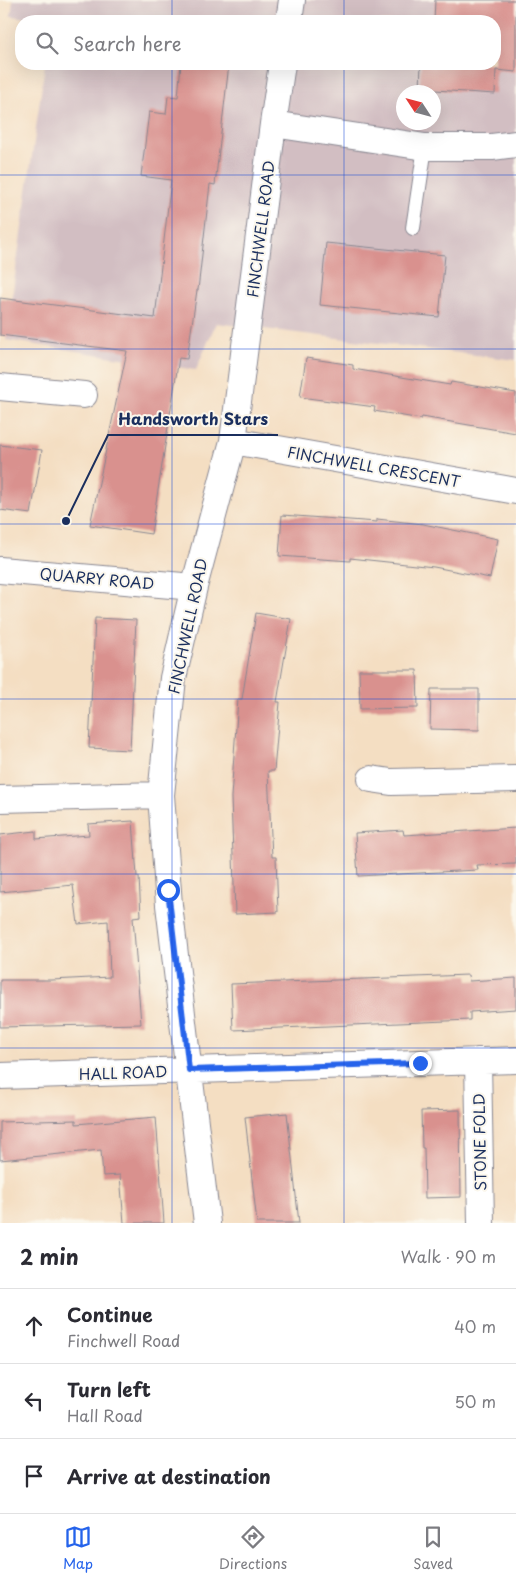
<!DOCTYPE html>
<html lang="en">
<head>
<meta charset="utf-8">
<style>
	body { margin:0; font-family:"Playpen Sans",sans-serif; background:#f7f7f7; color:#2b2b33 }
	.compass { position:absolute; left:396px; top:85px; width:45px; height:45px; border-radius:50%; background:#fff; box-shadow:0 5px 20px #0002; rotate:306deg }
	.stop { position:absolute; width:15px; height:15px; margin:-11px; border:4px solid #2563eb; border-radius:50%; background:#fff }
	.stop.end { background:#2563eb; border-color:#fff; box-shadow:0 1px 5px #0008 }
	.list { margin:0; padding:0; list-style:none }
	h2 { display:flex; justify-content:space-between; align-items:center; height:65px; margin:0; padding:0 20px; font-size:21px }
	h2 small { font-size:16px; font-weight:400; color:#7c7c81 }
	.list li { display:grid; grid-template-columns:32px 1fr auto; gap:15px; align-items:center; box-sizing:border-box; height:75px; padding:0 20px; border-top:1px solid #e1e1e2 }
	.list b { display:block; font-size:19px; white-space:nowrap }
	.list p { margin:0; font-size:16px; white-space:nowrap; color:#7c7c81 }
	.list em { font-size:16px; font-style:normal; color:#7c7c81 }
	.icon { flex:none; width:28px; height:28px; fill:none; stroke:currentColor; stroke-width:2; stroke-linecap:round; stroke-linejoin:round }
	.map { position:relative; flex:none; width:516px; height:1223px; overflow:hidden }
	.search { position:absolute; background:#fff; box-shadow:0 5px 20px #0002; left:15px; right:15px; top:15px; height:55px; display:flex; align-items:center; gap:12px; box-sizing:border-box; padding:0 18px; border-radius:20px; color:#7c7c81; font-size:19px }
	.sheet { height:290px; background:#fff }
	nav { display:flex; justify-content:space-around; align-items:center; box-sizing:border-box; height:70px; border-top:1px solid #e1e1e2; background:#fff; font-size:14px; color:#7c7c81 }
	nav a { display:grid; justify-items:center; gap:2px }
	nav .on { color:#2563eb }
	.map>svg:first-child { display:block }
	.industrial { fill:#d2bec2; fill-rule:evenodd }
	.building { fill:#d9918e }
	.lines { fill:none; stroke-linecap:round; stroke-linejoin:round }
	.service-casing { stroke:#888690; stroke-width:16 }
	.minor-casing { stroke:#888690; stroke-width:28 }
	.service { stroke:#fff; stroke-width:14 }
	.minor { stroke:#fff; stroke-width:26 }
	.route { stroke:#2563eb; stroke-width:6 }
	.grid { fill:none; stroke:#1d4ed8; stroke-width:1; stroke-opacity:0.55 }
	.labels { text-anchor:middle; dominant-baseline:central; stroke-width:4; stroke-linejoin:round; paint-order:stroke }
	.street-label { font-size:15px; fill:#1b2f5e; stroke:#fbf7ec }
	.leader { fill:none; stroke:#1b2f5e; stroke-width:2 }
	.callout-dot { fill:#1b2f5e; stroke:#fbf7ec; stroke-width:2 }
	.callout-label { font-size:16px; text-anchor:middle; font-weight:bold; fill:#1b2f5e; stroke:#fbf7ec; stroke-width:4; stroke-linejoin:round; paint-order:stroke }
</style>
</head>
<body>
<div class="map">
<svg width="516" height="1223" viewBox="0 0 516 1223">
	<rect width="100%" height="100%" fill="#fbf7ec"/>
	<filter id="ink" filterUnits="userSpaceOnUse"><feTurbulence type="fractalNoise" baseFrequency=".02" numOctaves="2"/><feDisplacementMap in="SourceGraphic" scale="10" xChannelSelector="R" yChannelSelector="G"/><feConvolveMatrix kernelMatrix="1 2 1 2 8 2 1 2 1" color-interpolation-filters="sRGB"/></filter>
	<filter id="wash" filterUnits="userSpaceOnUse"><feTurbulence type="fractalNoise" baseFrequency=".0096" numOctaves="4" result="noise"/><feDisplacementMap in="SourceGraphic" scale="20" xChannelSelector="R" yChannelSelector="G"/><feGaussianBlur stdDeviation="1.12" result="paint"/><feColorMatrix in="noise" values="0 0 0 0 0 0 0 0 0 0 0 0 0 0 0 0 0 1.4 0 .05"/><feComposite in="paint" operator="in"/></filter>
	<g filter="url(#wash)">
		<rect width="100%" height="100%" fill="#f4dec2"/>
		<path class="industrial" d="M13,0H516V360L216,323L196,370L6,340L45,64H495V21H51L11,16ZM404,92H434V122H404Z"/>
		<g id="blocks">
			<path class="building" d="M435,0H516V72L496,70L495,94L420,89L421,64H495V21H434Z
				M181,64H229L215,185L210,184L198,290H197L187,359L179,358L151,534L90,525L127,351L0,335V298L155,318L171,180L141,176L149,112L166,114L168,96L178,97Z
				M326,243L445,255L439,317L320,305Z
				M306,358L353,365V369L450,385L451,382L516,393V433L422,417L421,419L374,411L375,407L300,397Z
				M0,445L42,450L31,514L0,510Z
				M282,515L377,522V519L423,524L498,539L490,578L434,567L350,558V561L279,556Z
				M256,613L291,619L277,702H280L274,771H268L272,857H276L278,912L235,914L231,797L238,699H242Z
				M95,618L136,620L130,750L89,748Z
				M359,670H417L418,708L360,709Z
				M431,689H479V730L430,729Z
				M133,821L137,877H139L141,916L133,917L141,1024L0,1027V980H52L110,977L108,921L78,924L73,885L0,892V835L36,831V839L89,835L88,824Z
				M516,828V864L477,865L478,870L358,876L355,833L403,830L404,835Z
				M468,975L469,981L516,978V1009L470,1012V1020L233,1030L231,984Z
				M460,1110L461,1197L425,1198L424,1148H422L421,1111Z
				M287,1113L299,1223H257L245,1117Z
				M156,1117L164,1223H124L120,1175L103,1176L101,1150L0,1160V1122L76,1120V1124Z"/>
		</g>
	</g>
	<g filter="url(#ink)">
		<use href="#blocks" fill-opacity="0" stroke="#888690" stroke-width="1"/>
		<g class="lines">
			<g class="service-casing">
				<path id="service" d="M413,228L425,147"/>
			</g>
			<g class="minor-casing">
				<path id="minor" d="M289,21L292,0
					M273,124L425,147H492L516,144
					M0,387L84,395
					M233,441L516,491
					M0,570L194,587
					M371,779L391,782L516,779
					M0,799L161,795
					M478,1061L481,1223
					M0,1076L516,1060
					M207,1223L169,905L161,795L173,678L194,587L233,441L273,124L282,64"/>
			</g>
			<use href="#service" class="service"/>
			<use href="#minor" class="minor"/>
		</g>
	</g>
	<g class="lines" filter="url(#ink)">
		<path class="route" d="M168,890L189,1070L420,1063"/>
	</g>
	<path class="grid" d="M172,0V21M344,0V21M172,64V1223M344,64V1223M0,175H516M0,349H516M0,524H516M0,699H516M0,874H516M0,1048H516"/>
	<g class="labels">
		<g class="street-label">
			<text transform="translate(260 229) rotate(-83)">FINCHWELL ROAD</text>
			<text transform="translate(374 466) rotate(10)">FINCHWELL CRESCENT</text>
			<text transform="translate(97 578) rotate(5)">QUARRY ROAD</text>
			<text transform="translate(187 626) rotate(-78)">FINCHWELL ROAD</text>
			<text transform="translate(123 1072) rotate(-2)">HALL ROAD</text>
			<text transform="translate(479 1142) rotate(-91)">STONE FOLD</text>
		</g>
	</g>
	<path class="leader" d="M66 521L108 435H278"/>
	<circle class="callout-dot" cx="66" cy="521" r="5"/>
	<g class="callout-label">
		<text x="193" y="425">Handsworth Stars</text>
	</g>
</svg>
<svg class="compass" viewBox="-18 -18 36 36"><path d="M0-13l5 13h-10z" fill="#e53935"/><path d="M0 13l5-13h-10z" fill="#7c7c81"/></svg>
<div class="stop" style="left:168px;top:890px"></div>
<div class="stop end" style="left:420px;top:1063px"></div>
<div class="search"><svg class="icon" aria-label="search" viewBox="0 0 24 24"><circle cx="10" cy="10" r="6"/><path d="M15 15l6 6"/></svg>Search here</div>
</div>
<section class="sheet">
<h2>2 min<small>Walk · 90 m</small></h2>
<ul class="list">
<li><svg class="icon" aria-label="ahead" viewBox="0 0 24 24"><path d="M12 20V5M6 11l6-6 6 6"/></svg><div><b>Continue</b><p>Finchwell Road</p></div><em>40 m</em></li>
<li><svg class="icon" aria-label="left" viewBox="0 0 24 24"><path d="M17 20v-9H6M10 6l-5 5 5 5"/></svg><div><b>Turn left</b><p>Hall Road</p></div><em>50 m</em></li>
<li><svg class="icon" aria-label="arrive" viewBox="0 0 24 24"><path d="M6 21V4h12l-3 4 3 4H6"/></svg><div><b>Arrive at destination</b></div></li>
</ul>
</section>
<nav>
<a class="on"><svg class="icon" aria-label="map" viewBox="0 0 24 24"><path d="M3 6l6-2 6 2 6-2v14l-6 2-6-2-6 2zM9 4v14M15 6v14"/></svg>Map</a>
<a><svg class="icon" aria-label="directions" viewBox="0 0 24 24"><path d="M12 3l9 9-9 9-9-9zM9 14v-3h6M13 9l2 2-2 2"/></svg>Directions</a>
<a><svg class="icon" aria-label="saved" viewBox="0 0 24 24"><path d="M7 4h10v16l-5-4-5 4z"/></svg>Saved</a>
</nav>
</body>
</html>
